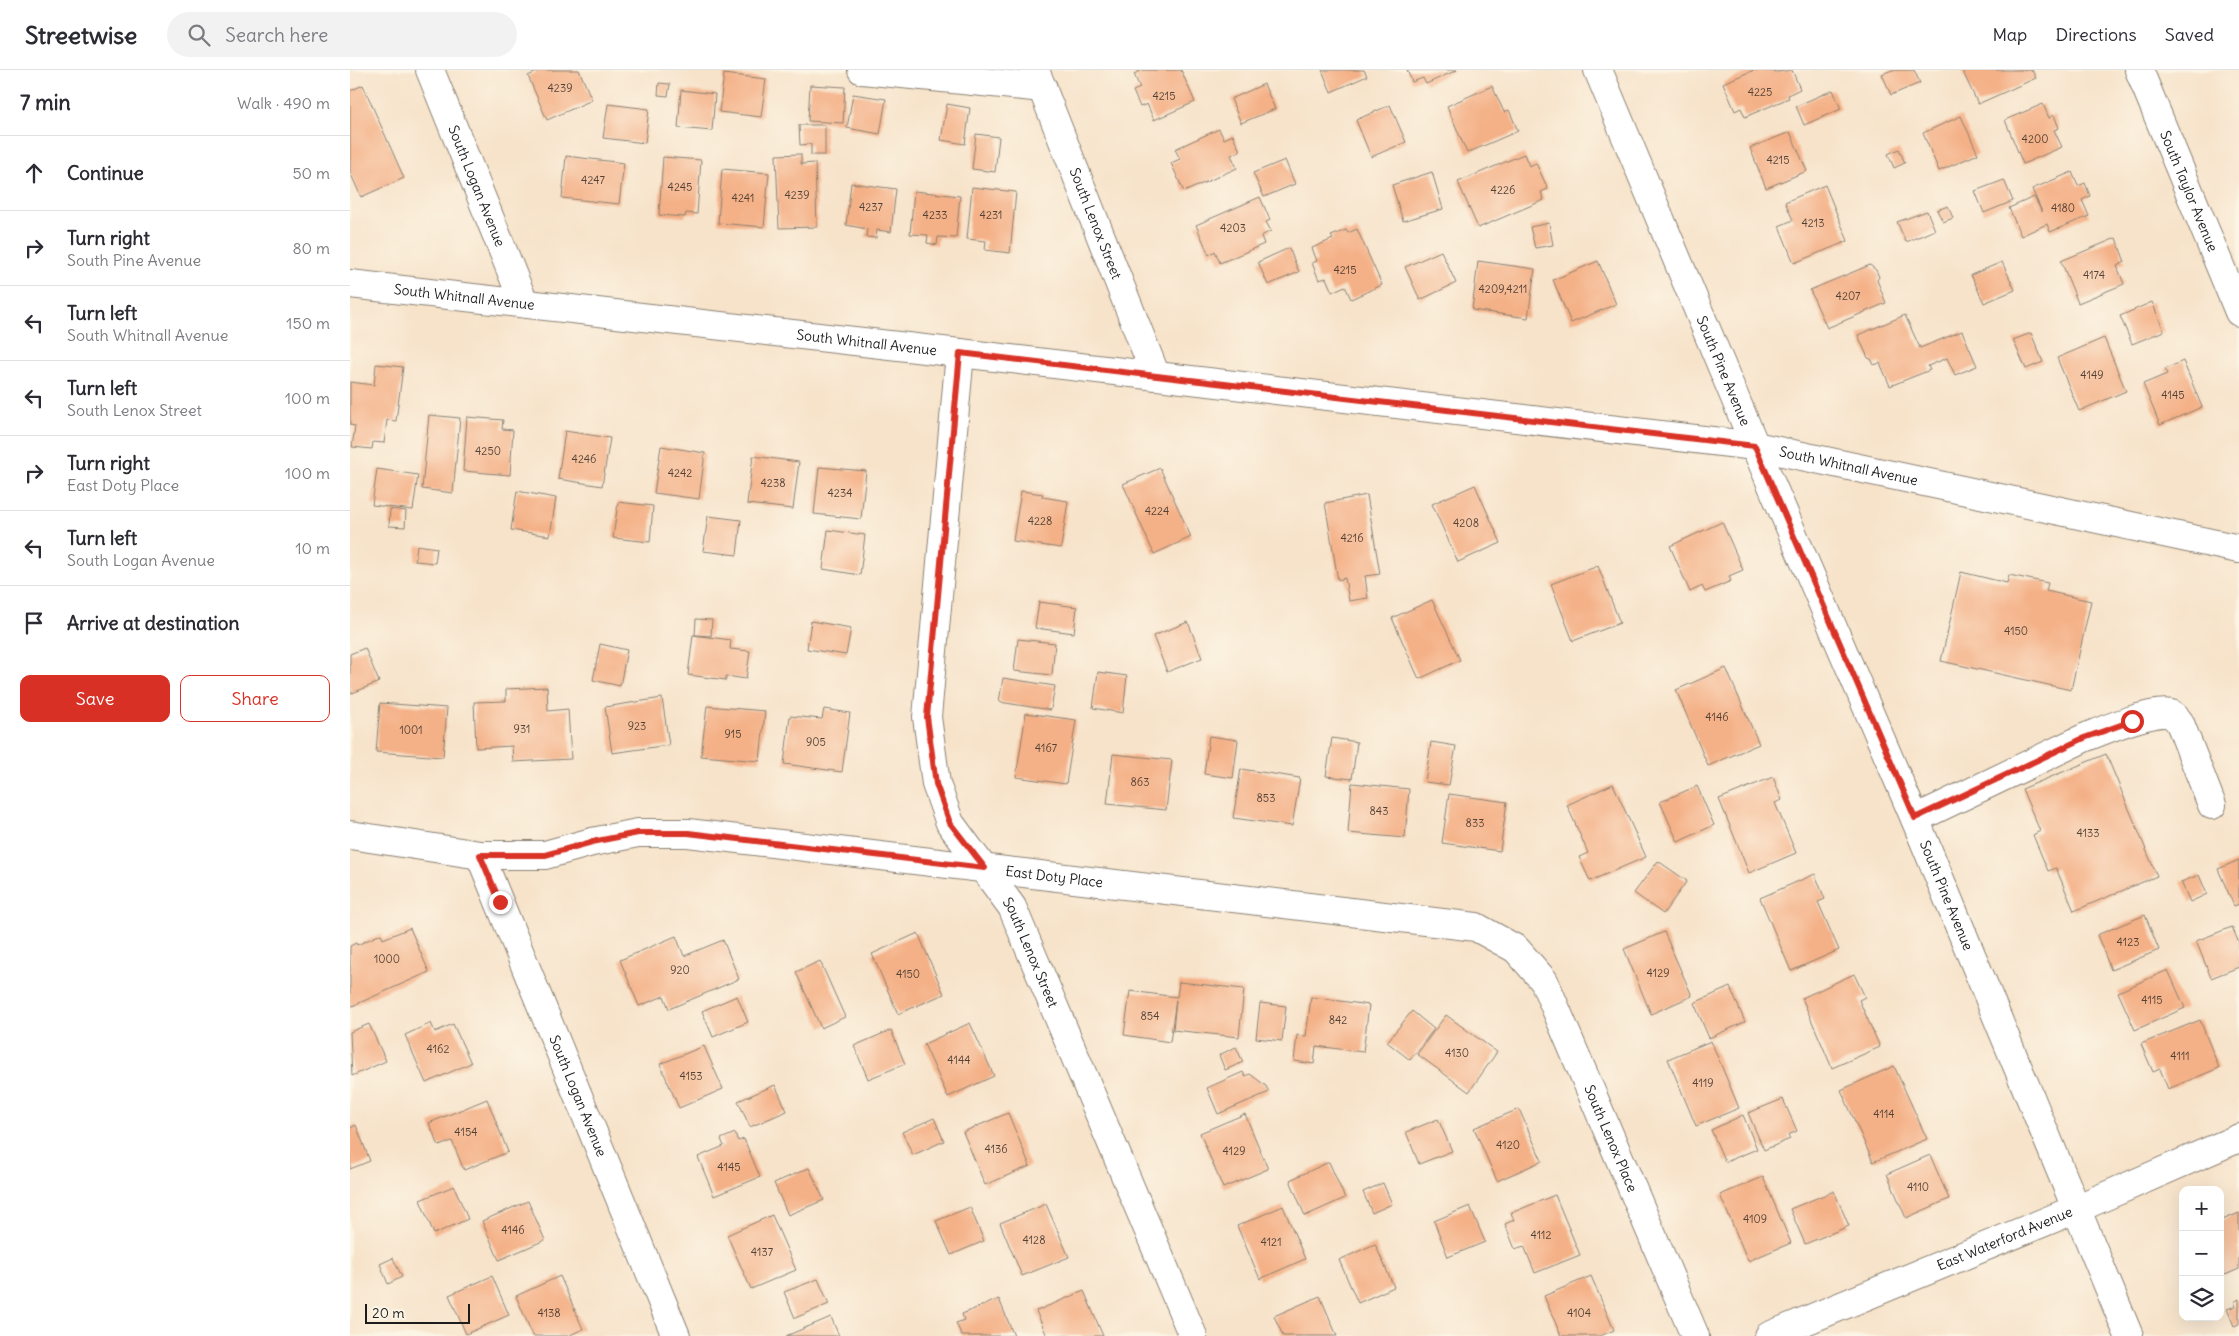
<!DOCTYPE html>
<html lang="en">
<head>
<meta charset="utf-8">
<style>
	body { margin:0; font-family:Delius,sans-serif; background:#f2f2f3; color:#2b2b33 }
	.controls { position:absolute; right:15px; bottom:15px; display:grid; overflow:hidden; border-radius:10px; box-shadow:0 5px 20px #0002 }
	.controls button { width:45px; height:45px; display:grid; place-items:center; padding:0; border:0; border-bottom:1px solid #e1e1e2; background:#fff; color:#2b2b33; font:25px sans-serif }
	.scale { position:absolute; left:15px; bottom:12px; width:105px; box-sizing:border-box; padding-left:5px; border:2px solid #1c1c1c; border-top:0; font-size:14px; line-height:18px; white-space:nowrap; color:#1c1c1c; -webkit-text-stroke:4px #fcf5e5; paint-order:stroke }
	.stop { position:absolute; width:15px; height:15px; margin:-11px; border:4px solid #d93025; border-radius:50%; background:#fff }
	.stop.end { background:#d93025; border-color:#fff; box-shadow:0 1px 5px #0008 }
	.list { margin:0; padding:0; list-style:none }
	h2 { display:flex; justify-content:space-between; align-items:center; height:65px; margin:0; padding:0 20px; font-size:21px }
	h2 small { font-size:16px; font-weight:400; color:#7c7c81 }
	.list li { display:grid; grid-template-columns:32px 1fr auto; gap:15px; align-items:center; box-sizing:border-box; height:75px; padding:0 20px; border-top:1px solid #e1e1e2 }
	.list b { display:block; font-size:19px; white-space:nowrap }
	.list p { margin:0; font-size:16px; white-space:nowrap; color:#7c7c81 }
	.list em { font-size:16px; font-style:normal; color:#7c7c81 }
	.actions { display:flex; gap:10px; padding:15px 20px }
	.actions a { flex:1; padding:11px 0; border:1px solid #d93025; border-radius:10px; text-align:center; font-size:18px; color:#d93025 }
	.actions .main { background:#d93025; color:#fff }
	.icon { flex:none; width:28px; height:28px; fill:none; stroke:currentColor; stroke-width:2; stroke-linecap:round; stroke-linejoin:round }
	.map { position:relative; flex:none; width:1889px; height:1266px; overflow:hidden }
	header { display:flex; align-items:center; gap:30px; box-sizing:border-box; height:70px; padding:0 25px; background:#fff; border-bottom:1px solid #e1e1e2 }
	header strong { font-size:24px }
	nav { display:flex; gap:28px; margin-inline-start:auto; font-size:18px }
	.search { width:350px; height:45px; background:#f2f2f3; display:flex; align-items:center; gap:12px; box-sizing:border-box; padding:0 18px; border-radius:28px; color:#7c7c81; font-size:19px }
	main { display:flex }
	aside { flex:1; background:#fff }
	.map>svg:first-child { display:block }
	.building { fill:#f4b086 }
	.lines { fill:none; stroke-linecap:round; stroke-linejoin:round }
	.minor-casing { stroke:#8a8073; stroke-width:30 }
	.minor { stroke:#fff; stroke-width:28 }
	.route { stroke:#d93025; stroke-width:6 }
	.labels { text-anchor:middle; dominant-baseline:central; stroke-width:4.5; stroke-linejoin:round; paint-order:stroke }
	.number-label { font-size:11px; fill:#524136 }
	.street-label { font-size:14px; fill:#1c1c1c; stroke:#fcf5e5 }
</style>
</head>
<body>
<header>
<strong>Streetwise</strong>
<div class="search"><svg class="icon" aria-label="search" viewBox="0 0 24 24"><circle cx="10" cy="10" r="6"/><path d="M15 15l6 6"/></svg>Search here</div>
<nav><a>Map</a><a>Directions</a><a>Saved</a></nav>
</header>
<main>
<aside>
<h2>7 min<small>Walk · 490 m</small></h2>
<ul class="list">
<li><svg class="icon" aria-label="ahead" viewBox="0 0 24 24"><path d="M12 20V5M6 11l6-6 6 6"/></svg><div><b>Continue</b></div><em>50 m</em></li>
<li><svg class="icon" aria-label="right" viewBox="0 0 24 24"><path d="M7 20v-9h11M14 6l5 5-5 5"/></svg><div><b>Turn right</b><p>South Pine Avenue</p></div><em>80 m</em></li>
<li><svg class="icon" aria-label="left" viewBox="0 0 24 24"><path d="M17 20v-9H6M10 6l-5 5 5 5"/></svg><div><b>Turn left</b><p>South Whitnall Avenue</p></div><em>150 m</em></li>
<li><svg class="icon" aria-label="left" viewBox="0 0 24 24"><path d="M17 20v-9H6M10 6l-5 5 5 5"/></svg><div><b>Turn left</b><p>South Lenox Street</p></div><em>100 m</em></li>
<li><svg class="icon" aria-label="right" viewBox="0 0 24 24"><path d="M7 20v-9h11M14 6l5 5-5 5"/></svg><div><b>Turn right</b><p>East Doty Place</p></div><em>100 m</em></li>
<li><svg class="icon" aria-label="left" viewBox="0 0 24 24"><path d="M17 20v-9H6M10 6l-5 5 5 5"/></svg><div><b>Turn left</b><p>South Logan Avenue</p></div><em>10 m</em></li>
<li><svg class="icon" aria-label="arrive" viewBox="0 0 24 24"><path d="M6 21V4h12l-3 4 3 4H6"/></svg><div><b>Arrive at destination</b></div></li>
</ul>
<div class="actions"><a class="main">Save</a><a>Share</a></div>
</aside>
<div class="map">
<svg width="1889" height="1266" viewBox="0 0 1889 1266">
	<rect width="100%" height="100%" fill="#fcf5e5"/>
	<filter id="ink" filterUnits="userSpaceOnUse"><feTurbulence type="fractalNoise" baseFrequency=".02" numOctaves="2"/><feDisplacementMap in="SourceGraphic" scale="10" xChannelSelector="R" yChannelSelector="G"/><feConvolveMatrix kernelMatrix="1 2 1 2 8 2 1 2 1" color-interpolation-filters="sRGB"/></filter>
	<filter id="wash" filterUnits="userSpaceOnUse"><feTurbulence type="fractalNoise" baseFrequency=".0096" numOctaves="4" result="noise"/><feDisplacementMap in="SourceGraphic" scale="20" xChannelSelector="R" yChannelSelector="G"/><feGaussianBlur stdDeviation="1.12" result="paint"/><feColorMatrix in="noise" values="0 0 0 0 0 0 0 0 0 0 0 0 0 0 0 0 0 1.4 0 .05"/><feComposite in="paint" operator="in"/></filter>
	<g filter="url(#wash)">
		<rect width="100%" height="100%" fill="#f7e3ca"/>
		<g id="blocks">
			<path class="building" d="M191,0H229L242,30L197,50L178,6Z
				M792,0H831L845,32L804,50L797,34L790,37L783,21L790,18L784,4Z
				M972,0H1014L1017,6L981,22Z
				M1057,0H1107L1076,14L1073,8L1062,12Z
				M1404,0L1428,2L1442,0L1450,19L1438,25L1439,28L1395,47L1391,38L1385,41L1373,13Z
				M1542,0H1564L1570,13L1541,25L1532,4Z
				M1612,0H1682L1686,8L1628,34Z
				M374,4L416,9L411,47L369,42Z
				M309,13L320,14L318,26L308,25Z
				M914,14L925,39L891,53L881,29Z
				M13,15L54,108L11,127L0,102V21Z
				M460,15L495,17L493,53L458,51Z
				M1142,16L1154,42L1159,40L1168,61L1117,83L1097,36Z
				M331,20L365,24L362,61L328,58Z
				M1483,20L1491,39L1454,55L1446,36Z
				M503,24L536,29L530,64L497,58Z
				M258,34L299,39L295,73L253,68Z
				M597,34L620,38L615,74L591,70Z
				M1693,34L1699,48L1704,45L1709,58L1704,60L1712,77L1673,94L1655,50Z
				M1040,35L1056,72L1021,87L1006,50Z
				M1611,46L1628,84L1589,101L1573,63Z
				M449,55H475V85H461V74L450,75Z
				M869,59L874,69L883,65L890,81L881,85L887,98L834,122L821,93L830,89L825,79Z
				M1440,62L1457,101L1416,118L1400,78Z
				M626,64L649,67L645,102L622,99Z
				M1549,79L1555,93L1544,98L1538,84Z
				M451,84V94L465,93L467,157L429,158L426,85Z
				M1174,84L1179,96L1186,93L1198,119L1191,122L1194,130L1128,158L1108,112Z
				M216,86L274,93L269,134L212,128Z
				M313,87L351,90L347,144L336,143L335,147L309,145Z
				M935,90L945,114L914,127L903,103Z
				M372,99L419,103L414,157L368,153Z
				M1082,102L1093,139L1053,151L1042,115Z
				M1722,102L1728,116L1735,113L1740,126L1732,130L1739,146L1700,162L1697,154L1671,166L1659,138L1684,127L1692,142L1682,119Z
				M1654,110L1663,131L1634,143L1625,121Z
				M501,113L546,119L541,162L527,160L526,168L516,167L517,159L496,155Z
				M1475,115L1498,171L1444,193L1429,156L1443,150L1435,132Z
				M622,117L666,122L660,183L635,180L636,171L617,169Z
				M564,121L610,126L606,168L588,167L587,175L577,173L578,165L560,164Z
				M910,127L920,150L916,152L921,161L911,166L914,174L870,193L865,181L859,185L846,155Z
				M1598,136L1603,148L1593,152L1587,140Z
				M1577,141L1585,160L1556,172L1547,152Z
				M1199,153L1203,175L1185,178L1180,157Z
				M1007,159L1032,215L1001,229L995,216L982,222L976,208L969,210L962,193L967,191L962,178L983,169L981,166L996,160L998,163Z
				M1766,168L1775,192L1767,196L1774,214L1728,233L1711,191Z
				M939,178L949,202L918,215L908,192Z
				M1091,181L1106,213L1070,230L1055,197Z
				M1128,191L1185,199L1178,248L1122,240Z
				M1248,191L1266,234L1221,253L1203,210Z
				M1652,192L1665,220L1634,233L1621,205Z
				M1520,195L1526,200L1529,207L1527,210L1536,233L1477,258L1460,220Z
				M1802,232L1814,261L1782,274L1770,246Z
				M1555,245L1570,278L1612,261L1627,296L1605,305L1597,288L1578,296L1580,300L1540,316L1530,293L1524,295L1521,289L1518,288L1508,265Z
				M1681,263L1693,292L1676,299L1663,270Z
				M1754,268L1776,321L1729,341L1707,288Z
				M1833,291L1852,337L1810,355L1793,314L1817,304L1815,299Z
				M26,294L53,297L46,351L37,350L34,373L23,372L22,379L2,377L5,356L0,355V312L24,315Z
				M79,345L110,348L103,423L72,419Z
				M117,347L153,350L152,359L163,360L160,405L113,401Z
				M215,361L260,368L252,416L208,409Z
				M311,376L355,383L349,429L304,423Z
				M403,386L449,392L443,439L397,434Z
				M469,397L516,401L511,449L464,444Z
				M810,398L841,467L804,484L773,414Z
				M27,399L68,405L63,440L22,435Z
				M1125,415L1151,473L1108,492L1082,434Z
				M167,421L206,428L200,466L161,460Z
				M671,421L693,424L692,427L718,431L711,478L663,471Z
				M1017,425L1030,504L1015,506L1018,528L999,531L995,508L988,510L975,433Z
				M268,432L303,436L300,472L263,468Z
				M40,439L56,441L55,457L39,456Z
				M358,446L391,450L387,485L353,481Z
				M1372,452L1393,500L1379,506L1381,511L1355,522L1352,516L1340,522L1320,476Z
				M478,460L515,465L510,505L473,499Z
				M67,475L87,478L85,493L65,491Z
				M1248,496L1270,553L1223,571L1201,514Z
				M1611,502L1657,513L1659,505L1698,513L1696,521L1741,531L1721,620L1591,591Z
				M1082,530L1110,590L1069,609L1042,548Z
				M689,532L727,537L724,563L685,558Z
				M346,549L362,550L361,566L345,565Z
				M461,551L501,558L496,585L457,579Z
				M838,552L852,588L817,602L803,566Z
				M343,565L381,570L380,579L400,581L396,609L376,606V610L338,605Z
				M668,569L705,573L702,605L664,601Z
				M250,574L277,580L270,616L243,610Z
				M15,578L29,612L0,624V584Z
				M1376,598L1409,674L1358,696L1326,620Z
				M748,602L777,606L773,643L743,638Z
				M653,608L705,616L701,640L649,632Z
				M197,617L198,641L218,639L221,689L163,692L162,676L126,678L124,632L156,631V619Z
				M312,628L319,675L262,683L255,637Z
				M30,633L97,638L93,687L26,682Z
				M357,636L415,641L410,691L351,686Z
				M474,639L500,643L492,702L434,694L440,646L472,649Z
				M676,643L726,650L716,714L666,707Z
				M859,666L888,670L883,708L854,704Z
				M982,668L1007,672L1002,709L976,706Z
				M1081,672L1106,676L1099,715L1075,712Z
				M763,684L822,690L816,740L757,734Z
				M1756,684L1807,806L1724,841L1706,798L1698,801L1683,765L1690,761L1672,719Z
				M891,699L950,708L942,756L883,748Z
				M1423,707L1432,730L1425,733L1446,783L1399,803L1369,729Z
				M1002,713L1059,719L1055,768L998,763Z
				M1263,714L1296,787L1240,811L1229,787L1238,783L1217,735Z
				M1347,716L1364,755L1328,772L1310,732Z
				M1099,724L1157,732L1150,781L1092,773Z
				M1889,790V834L1884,836L1868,799Z
				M1308,791L1337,811L1313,844L1284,823Z
				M1465,804L1475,829L1468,832L1489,880L1441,901L1410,828Z
				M1849,805L1857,824L1840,832L1831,812Z
				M1795,845L1809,880L1761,900L1747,865Z
				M1882,857L1889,873V897L1861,908L1846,871Z
				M60,858L79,902L0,937V876L6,873L7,875L31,864L33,869Z
				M1314,862L1342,926L1301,944L1274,879Z
				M568,863L594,924L548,944L522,884Z
				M326,866L334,886L373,870L389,909L319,939L314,926L289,936L270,890Z
				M470,891L495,947L471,958L446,902Z
				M1818,900L1835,938L1785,960L1768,922Z
				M1504,904L1515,927L1509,930L1530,977L1482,998L1452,928Z
				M829,912L894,919L889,967L823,960L826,930L820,972L774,965L780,921L827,927Z
				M1380,917L1395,952L1359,968L1344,933Z
				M387,926L398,952L363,967L352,941Z
				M961,927L1019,935L1013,982L966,976L964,994L944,991L947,965L956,966Z
				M910,933L936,936L932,971L906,968Z
				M1062,941L1084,959L1060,990L1037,972Z
				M1096,945L1147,982L1119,1022L1067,984Z
				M1850,950L1869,998L1818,1019L1810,999L1803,1002L1791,974Z
				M81,953L85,962L103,954L121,993L76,1013L55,965Z
				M620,953L644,1006L598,1027L574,974Z
				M19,954L36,991L2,1006L0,962Z
				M541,960L555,994L518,1009L504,976Z
				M1361,971L1389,1038L1346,1056L1318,989Z
				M354,976L373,1019L329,1038L310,994Z
				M886,977L893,992L875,1000L869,985Z
				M1544,996L1577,1069L1523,1092L1491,1020Z
				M893,1002L895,1006L900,1004L916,1016L919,1022L868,1044L857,1018Z
				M425,1015L437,1041L400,1057L388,1031Z
				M137,1029L158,1082L114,1100L102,1071L89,1076L79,1053Z
				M1433,1029L1447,1061L1438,1065L1440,1069L1414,1080L1398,1043Z
				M1169,1039L1192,1091L1147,1111L1124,1058Z
				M658,1043L680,1096L635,1115L613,1062Z
				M895,1044L918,1099L873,1118L850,1063Z
				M1393,1045L1407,1079L1375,1092L1361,1060Z
				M584,1048L594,1071L563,1085L552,1062Z
				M1088,1049L1102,1081L1069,1094L1056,1062Z
				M6,1055L20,1091L0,1099V1058Z
				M385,1063L388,1071L394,1069L410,1107L364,1126L348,1087L374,1076L371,1069Z
				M1580,1085L1599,1129L1556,1148L1537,1104Z
				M979,1092L995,1128L955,1146L940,1110Z
				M459,1098L474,1130L438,1145L424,1113Z
				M1413,1107L1441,1173L1398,1191L1370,1125Z
				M1033,1113L1042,1134L1022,1143L1013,1122Z
				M104,1116L118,1149L84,1164L70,1130Z
				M1484,1121L1499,1156L1455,1174L1440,1139Z
				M1205,1125L1230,1185L1185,1203L1174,1176L1165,1179L1155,1154L1164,1150L1161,1143Z
				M178,1131L195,1170L149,1190L132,1151Z
				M696,1134L719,1187L672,1206L650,1153Z
				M933,1136L955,1189L910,1209L887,1156Z
				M1120,1136L1135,1172L1098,1187L1084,1151Z
				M620,1137L634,1171L601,1185L586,1151Z
				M1889,1143V1199L1875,1205L1870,1195V1151Z
				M422,1145L446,1200L401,1219L377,1165Z
				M1025,1174L1044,1217L1008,1233L989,1190Z
				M43,1188L52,1207L38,1214L30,1194Z
				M142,1206L159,1245L116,1264L99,1225Z
				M210,1206L233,1259L218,1266H183L166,1226Z
				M1241,1206L1264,1260L1250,1266H1211L1194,1226Z
				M468,1209L479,1234L445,1248L434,1222Z
				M734,1221L753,1266H697L686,1241Z
				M970,1226L987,1266H933L924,1246Z
				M649,1229L664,1266H612L606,1253L614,1250L612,1244Z
				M1889,1229V1254L1884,1256L1877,1239L1886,1236L1884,1232Z
				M481,1247L489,1266H436Z"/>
		</g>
	</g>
	<g filter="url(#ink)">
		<use href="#blocks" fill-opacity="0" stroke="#8a8073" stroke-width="1"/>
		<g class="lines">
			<g class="minor-casing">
				<g id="minor">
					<path id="s1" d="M80,0L174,233"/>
					<path d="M512,0L693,18"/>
					<path id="s2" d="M685,0L806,306"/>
					<path id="s3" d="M1248,0L1405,376L1565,749L1779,1266"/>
					<path id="s4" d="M1789,0L1889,242"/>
					<path id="s5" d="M0,214L610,283L1405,376L1889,479"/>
					<path id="s6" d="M610,283L577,647L586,714L600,753L662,837L843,1266"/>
					<path d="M1565,749L1734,668C1751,661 1806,638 1821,644C1824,646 1828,650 1830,653L1862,735"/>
					<path id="s7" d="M0,765L130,785H195L242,772L288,763H338L1126,857L1166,879L1194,911L1345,1266"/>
					<path id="s8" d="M130,785L326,1266"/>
					<path id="s9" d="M1419,1266L1726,1139L1889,1068"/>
				</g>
			</g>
			<use href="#minor" class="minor"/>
		</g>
	</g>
	<g class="lines" filter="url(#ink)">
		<path class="route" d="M150,832L130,785H195L242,772L288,763H338L635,798L600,753L586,714L577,647L610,283L1405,376L1565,748L1734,668L1782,651"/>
	</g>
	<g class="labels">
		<g class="number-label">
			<text x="210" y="18">4239</text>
			<text x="1410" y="22">4225</text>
			<text x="814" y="26">4215</text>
			<text x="1685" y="69">4200</text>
			<text x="1428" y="90">4215</text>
			<text x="243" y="110">4247</text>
			<text x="330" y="117">4245</text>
			<text x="1153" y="120">4226</text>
			<text x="447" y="125">4239</text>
			<text x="393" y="128">4241</text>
			<text x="521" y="137">4237</text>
			<text x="1713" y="138">4180</text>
			<text x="585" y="145">4233</text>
			<text x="641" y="145">4231</text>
			<text x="1463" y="153">4213</text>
			<text x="883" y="158">4203</text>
			<text x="995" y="200">4215</text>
			<text x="1744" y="205">4174</text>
			<text x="1153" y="219">4209,4211</text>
			<text x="1498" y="226">4207</text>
			<text x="1742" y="305">4149</text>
			<text x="1823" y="325">4145</text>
			<text x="138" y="381">4250</text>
			<text x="234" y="389">4246</text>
			<text x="330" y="403">4242</text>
			<text x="423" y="413">4238</text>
			<text x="490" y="423">4234</text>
			<text x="807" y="441">4224</text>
			<text x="690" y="451">4228</text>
			<text x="1116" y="453">4208</text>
			<text x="1002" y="468">4216</text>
			<text x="1666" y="561">4150</text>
			<text x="1367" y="647">4146</text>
			<text x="287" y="656">923</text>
			<text x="172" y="659">931</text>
			<text x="61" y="660">1001</text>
			<text x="383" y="664">915</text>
			<text x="466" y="672">905</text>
			<text x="696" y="678">4167</text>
			<text x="790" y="712">863</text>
			<text x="916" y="728">853</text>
			<text x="1029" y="741">843</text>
			<text x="1125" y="753">833</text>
			<text x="1738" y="763">4133</text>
			<text x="1778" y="872">4123</text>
			<text x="37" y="889">1000</text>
			<text x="330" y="900">920</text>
			<text x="1308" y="903">4129</text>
			<text x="558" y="904">4150</text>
			<text x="1802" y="930">4115</text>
			<text x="800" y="946">854</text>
			<text x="988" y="950">842</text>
			<text x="88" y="979">4162</text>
			<text x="1107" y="983">4130</text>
			<text x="1830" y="986">4111</text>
			<text x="609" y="990">4144</text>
			<text x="341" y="1006">4153</text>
			<text x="1353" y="1013">4119</text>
			<text x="1534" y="1044">4114</text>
			<text x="116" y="1062">4154</text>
			<text x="1158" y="1075">4120</text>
			<text x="646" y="1079">4136</text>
			<text x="884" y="1081">4129</text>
			<text x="379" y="1097">4145</text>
			<text x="1568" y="1117">4110</text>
			<text x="1405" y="1149">4109</text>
			<text x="163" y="1160">4146</text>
			<text x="1191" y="1165">4112</text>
			<text x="684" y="1170">4128</text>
			<text x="921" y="1172">4121</text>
			<text x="412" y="1182">4137</text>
			<text x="199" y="1243">4138</text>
			<text x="1229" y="1243">4104</text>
		</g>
		<g class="street-label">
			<text stroke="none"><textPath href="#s1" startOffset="125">South Logan Avenue</textPath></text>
			<text stroke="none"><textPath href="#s4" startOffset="131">South Taylor Avenue</textPath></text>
			<text stroke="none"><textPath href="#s2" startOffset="165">South Lenox Street</textPath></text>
			<text stroke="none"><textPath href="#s5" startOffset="115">South Whitnall Avenue</textPath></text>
			<text stroke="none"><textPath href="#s5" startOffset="520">South Whitnall Avenue</textPath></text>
			<text stroke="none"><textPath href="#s3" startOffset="326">South Pine Avenue</textPath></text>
			<text stroke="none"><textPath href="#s5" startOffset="1510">South Whitnall Avenue</textPath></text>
			<text stroke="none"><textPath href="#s7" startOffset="711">East Doty Place</textPath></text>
			<text stroke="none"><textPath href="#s3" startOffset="896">South Pine Avenue</textPath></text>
			<text stroke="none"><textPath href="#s6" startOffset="628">South Lenox Street</textPath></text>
			<text stroke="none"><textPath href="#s8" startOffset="260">South Logan Avenue</textPath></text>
			<text stroke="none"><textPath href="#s7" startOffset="1395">South Lenox Place</textPath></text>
			<text stroke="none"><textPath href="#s9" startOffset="255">East Waterford Avenue</textPath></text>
		</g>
	</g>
</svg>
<div class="controls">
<button>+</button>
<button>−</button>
<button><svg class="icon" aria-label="layers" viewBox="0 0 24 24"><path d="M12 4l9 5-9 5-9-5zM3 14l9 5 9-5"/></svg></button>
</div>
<div class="scale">20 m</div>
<div class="stop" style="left:1782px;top:651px"></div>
<div class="stop end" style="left:150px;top:832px"></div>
</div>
</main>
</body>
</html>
